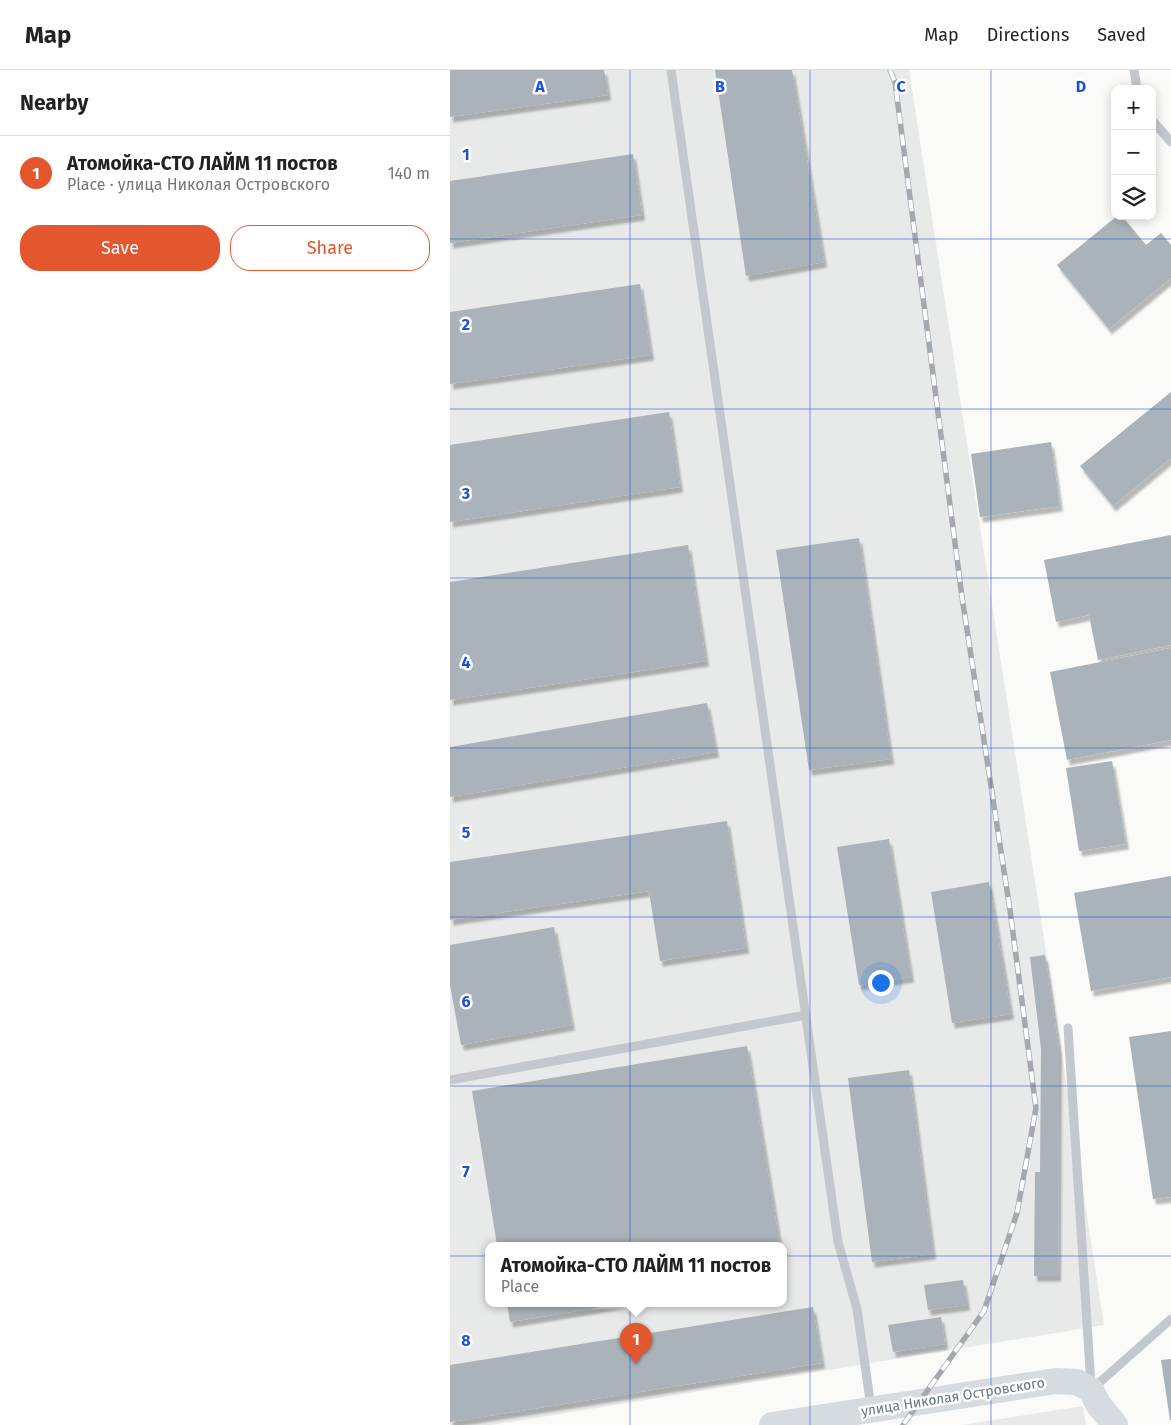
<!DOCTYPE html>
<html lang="en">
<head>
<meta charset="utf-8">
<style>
	body { margin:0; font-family:"Fira Sans",sans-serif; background:#f6f6f6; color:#222 }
	.controls { position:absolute; right:15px; top:15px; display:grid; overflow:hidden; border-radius:10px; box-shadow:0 2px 12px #0003 }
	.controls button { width:45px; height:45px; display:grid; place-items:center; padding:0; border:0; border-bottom:1px solid #e0e0e0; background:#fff; color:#222; font:25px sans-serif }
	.you { position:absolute; left:430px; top:912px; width:18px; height:18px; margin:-12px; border:4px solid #fff; border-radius:50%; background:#1a73e8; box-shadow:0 0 0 8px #1a73e833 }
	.badge { display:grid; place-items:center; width:32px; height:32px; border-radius:50%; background:#e4572e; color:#fff; font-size:16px; font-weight:700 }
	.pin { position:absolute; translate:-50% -41px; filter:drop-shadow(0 1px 2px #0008) }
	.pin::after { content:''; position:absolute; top:26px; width:18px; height:15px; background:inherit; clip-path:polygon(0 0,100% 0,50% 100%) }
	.popup { position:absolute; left:35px; top:1172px; width:302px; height:65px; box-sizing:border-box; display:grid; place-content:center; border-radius:10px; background:#fff; filter:drop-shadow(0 1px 4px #0005); font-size:16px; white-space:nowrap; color:#767676 }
	.popup b { font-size:19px; color:#222 }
	.popup::after { content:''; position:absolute; left:50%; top:100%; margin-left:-10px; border:10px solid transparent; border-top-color:#fff }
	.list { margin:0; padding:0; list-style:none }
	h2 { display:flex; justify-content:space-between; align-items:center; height:65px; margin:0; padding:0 20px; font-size:21px }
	h2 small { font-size:16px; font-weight:400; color:#767676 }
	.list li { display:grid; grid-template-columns:32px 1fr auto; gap:15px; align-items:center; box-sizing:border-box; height:75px; padding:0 20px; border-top:1px solid #e0e0e0 }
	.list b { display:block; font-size:19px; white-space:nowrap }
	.list p { margin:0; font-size:16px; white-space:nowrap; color:#767676 }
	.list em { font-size:16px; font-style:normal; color:#767676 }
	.actions { display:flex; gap:10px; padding:15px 20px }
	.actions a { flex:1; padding:11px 0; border:1px solid #e4572e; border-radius:20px; text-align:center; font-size:18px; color:#e4572e }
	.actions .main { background:#e4572e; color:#fff }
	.icon { flex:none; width:28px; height:28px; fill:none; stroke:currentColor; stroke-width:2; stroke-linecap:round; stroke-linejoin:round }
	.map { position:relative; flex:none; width:721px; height:1355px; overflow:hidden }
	header { display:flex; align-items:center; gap:30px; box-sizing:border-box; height:70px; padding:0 25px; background:#fff; border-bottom:1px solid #e0e0e0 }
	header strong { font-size:24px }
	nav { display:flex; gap:28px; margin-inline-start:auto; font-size:18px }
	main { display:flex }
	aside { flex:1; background:#fff }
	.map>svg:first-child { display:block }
	.built { fill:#e8e9e9; fill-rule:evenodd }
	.building { fill:#aab3b9; filter:url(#shadow) }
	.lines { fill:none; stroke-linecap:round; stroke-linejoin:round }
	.lane { stroke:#c3c8cc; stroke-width:9 }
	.secondary { stroke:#d6dbdf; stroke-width:26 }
	.rail-casing { stroke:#a2aab0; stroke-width:5.5 }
	.rail { stroke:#fff; stroke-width:4; stroke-dasharray:11; stroke-linecap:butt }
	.grid { fill:none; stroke:#1d4ed8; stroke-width:1; stroke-opacity:0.55 }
	.labels { text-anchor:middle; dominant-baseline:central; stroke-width:5; stroke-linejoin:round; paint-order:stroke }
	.street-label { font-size:14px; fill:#657683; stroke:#fff }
	.grid-label { font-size:16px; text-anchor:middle; font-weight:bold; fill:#1d4ed8; stroke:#fff; stroke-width:5; stroke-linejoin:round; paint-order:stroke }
</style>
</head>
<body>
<header>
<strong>Map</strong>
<nav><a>Map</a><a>Directions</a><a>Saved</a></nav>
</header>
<main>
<aside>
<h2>Nearby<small></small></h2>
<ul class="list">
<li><span class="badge">1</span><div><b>Атомойка-СТО ЛАЙМ 11 постов</b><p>Place · улица Николая Островского</p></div><em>140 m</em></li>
</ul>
<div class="actions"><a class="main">Save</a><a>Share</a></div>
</aside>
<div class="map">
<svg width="721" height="1355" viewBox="0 0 721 1355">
	<defs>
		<filter id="shadow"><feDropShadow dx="3" dy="5.5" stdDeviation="1" flood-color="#0004"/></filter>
	</defs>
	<rect width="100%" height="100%" fill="#fafaf8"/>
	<path class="built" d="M0,0H459L654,1255L42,1355H0ZM39,1175H334V1233H39Z
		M633,1336L636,1355H512Z"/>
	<path class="building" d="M0,0H154L158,25L0,47Z
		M265,0H342L374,192L296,206Z
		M183,84L192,145L0,173V111Z
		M667,146H672L696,175L711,163L721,175V208L659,259L607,195Z
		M190,214L201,285L0,314V242Z
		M721,322V388L663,436L630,396Z
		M219,342L230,417L0,452V375Z
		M601,372L610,436L530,447L521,384Z
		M721,465V575L648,590L639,545L606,552L594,490Z
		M409,468L441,689L359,700L326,480Z
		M238,475L256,591L0,630V512Z
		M721,578V670L617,690L600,602Z
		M257,633L266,682L0,727V677Z
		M662,691L676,774L629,781L616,698Z
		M277,751L296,878L210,891L199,821L0,850V792Z
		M439,769L461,907L409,915L387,777Z
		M721,806V907L641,921L624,823Z
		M539,812L561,944L502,953L481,822Z
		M104,857L122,955L11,975L0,915V875Z
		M595,885L609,979L608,1206H584L585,1102H590L591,979L580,887Z
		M721,961V1127L703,1129L679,967Z
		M297,976L330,1175H47L22,1021Z
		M459,1000L483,1184L422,1192L398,1008Z
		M513,1210L517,1235L478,1240L474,1215Z
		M57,1233H170V1234L60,1252Z
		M363,1237L372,1293L0,1352V1295Z
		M491,1247L495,1274L443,1282L438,1255Z
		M721,1289V1350H720L711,1290Z"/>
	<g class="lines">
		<path class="lane" d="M221,0L388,1172L407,1239L421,1337
			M684,0L687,19
			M702,50L721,72
			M618,958L641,1315
			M0,1010L356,945
			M641,1320L721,1249"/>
		<path class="secondary" d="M322,1355L606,1311L627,1312L641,1320L648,1334L665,1355"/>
		<g class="rail-casing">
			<path id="rail" d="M440,0L445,12L512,527L560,840L586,1038L567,1143L534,1241L453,1355"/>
		</g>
		<use href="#rail" class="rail"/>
	</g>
	<path class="grid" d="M180,0V1355M360,0V1355M541,0V1355M0,169H721M0,339H721M0,508H721M0,678H721M0,847H721M0,1016H721M0,1186H721"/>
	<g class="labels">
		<g class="street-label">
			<text transform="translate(503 1327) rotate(-9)">улица Николая Островского</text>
		</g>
	</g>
	<g class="grid-label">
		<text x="90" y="22">A</text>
		<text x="270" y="22">B</text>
		<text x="451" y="22">C</text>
		<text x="631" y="22">D</text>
		<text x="16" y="90">1</text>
		<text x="16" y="260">2</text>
		<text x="16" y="429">3</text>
		<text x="16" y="598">4</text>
		<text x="16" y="768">5</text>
		<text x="16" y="937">6</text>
		<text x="16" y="1107">7</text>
		<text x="16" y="1276">8</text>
	</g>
</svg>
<div class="controls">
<button>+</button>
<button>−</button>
<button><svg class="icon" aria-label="layers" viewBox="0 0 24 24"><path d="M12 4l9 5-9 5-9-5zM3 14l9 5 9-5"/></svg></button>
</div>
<div class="you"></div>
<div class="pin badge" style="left:186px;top:1294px">1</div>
<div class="popup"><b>Атомойка-СТО ЛАЙМ 11 постов</b>Place</div>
</div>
</main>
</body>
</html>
